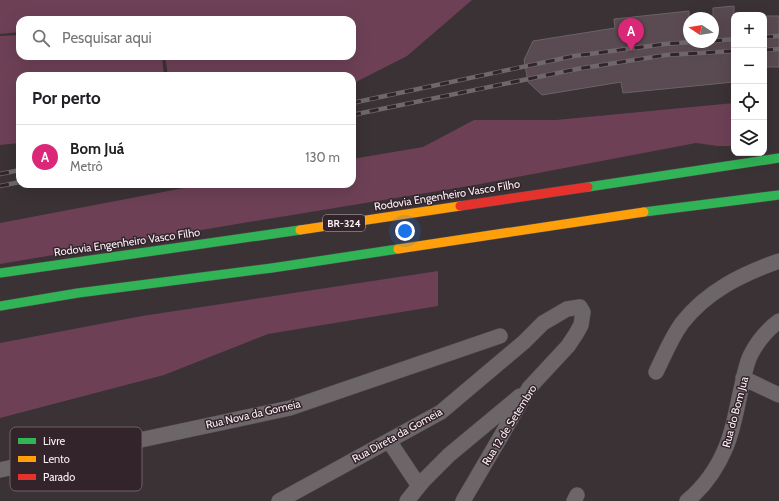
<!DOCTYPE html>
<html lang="pt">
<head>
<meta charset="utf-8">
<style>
	body { margin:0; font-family:Cabin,sans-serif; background:#f2f2f2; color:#202124 }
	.controls { position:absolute; right:12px; top:12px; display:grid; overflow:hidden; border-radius:8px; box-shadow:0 4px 16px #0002 }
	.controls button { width:36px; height:36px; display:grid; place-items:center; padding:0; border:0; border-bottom:1px solid #e0e0e0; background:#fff; color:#202124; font:20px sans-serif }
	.compass { position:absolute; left:683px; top:12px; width:36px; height:36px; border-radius:50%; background:#fff; box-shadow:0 4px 16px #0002; rotate:282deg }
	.you { position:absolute; left:405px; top:231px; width:14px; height:14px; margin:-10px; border:3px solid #fff; border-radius:50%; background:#1a73e8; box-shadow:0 0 0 6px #1a73e833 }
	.badge { display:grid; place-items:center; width:26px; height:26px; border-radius:50%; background:#db2777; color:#fff; font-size:13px; font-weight:700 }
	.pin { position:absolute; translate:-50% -33px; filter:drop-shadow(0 1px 2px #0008) }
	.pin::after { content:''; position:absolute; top:21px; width:14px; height:12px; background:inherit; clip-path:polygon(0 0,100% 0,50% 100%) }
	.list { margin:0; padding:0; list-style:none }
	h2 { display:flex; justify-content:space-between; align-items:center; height:52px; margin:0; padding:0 16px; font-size:17px }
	h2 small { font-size:13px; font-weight:400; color:#757577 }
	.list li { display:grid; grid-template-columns:26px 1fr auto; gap:12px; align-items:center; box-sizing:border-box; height:64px; padding:0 16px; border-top:1px solid #e0e0e0 }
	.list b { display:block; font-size:15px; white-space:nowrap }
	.list p { margin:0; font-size:13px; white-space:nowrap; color:#757577 }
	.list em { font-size:13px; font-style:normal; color:#757577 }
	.icon { flex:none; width:22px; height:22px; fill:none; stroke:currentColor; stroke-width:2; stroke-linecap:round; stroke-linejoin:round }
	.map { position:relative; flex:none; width:779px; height:501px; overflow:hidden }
	.search { position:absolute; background:#fff; box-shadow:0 4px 16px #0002; left:16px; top:16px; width:340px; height:44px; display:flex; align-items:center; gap:10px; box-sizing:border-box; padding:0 14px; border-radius:12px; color:#757577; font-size:15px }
	.panel { position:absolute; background:#fff; box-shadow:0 4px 16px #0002; left:16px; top:72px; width:340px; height:116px; border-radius:12px }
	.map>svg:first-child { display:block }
	.green { fill:#6d4056 }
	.building { fill:#5a4a52; stroke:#6a6366 }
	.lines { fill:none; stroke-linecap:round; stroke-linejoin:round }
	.street-casing { stroke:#544e51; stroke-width:16 }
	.fast-casing { stroke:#544e51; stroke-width:10 }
	.slow-casing { stroke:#544e51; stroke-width:10 }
	.jam-casing { stroke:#544e51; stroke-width:10 }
	.street { stroke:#6c6669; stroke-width:15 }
	.fast { stroke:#30b455; stroke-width:9 }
	.slow { stroke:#ff9f0a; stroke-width:9 }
	.jam { stroke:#e5322d; stroke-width:9 }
	.rail-casing { stroke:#6e686b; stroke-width:4.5 }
	.rail { stroke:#33242b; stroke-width:3; stroke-dasharray:9; stroke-linecap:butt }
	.labels { text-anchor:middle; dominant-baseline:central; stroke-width:3; stroke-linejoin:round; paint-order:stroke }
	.shield { fill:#33242b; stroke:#beb3b8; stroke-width:1 }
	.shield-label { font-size:10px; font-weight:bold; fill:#faf0f4 }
	.street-label { font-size:11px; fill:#faf0f4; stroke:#33242b }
	.key { fill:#33242b; stroke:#6f6167; stroke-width:1 }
	.key-label { font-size:11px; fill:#faf0f4 }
</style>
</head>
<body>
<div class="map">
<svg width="779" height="501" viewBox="0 0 779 501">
	<rect width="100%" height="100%" fill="#3a3235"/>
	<path class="green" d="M0,0H472L407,56L352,84V76H168L165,56H352V20H20V32L0,34Z
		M20,35V56H162L164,76H20V143L0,145V36Z
		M734,103V146H718L696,143L475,185L243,223L0,264V223L205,184H352V159L423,147L474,120H556Z
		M438,271V306L268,334L164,375L0,418V343L142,316Z"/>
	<path class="building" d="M734,6V82L623,93L621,82L542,95L528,82L524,60L533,41L615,28L614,19L689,11V42H713V8Z
		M764,16H779V67H764Z"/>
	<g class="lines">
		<g class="street-casing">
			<path id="street" d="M656,372C664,356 671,338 682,323C707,291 742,274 779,261
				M743,378L779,395
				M393,447L419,486
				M0,470L290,408L500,336
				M279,501L441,412L524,342L543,323L567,309L580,307L583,312L581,325L576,334L568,346L529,388L463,501
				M407,501L423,481L449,455L520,396
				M574,501L577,495
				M687,501C705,486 717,469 726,447C734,428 737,406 742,385C744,376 746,365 750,356C757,342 767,330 779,321"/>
		</g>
		<g class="fast-casing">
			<path id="fast" d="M588,187L779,158
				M644,212L779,195
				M0,273L300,230
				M0,306L78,293L272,268L398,249"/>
		</g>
		<g class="slow-casing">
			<path id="slow" d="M300,230L460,206
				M398,249L644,212"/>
		</g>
		<g class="jam-casing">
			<path id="jam" d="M460,206L588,187"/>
		</g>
		<use href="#street" class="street"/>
		<use href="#fast" class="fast"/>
		<use href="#slow" class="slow"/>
		<use href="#jam" class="jam"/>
		<g class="rail-casing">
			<path id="rail" d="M764,37L779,36
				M713,41L734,39
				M764,50L779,49
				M352,103L574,56L665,44L692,42
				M352,115L577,69L666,55L734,51
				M0,174L20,170
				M0,186L20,182"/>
		</g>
		<use href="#rail" class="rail"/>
	</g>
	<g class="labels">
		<rect class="shield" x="323" y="215" width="42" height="16" rx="3"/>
		<g class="shield-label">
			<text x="344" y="223">BR-324</text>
		</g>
		<g class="street-label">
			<text transform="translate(447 195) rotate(-9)">Rodovia Engenheiro Vasco Filho</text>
			<text transform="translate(127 242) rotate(-8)">Rodovia Engenheiro Vasco Filho</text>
			<text transform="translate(735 412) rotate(-75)">Rua do Bom Jua</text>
			<text transform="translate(253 414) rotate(-13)">Rua Nova da Gomeia</text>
			<text transform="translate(509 425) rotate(-58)">Rua 12 de Setembro</text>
			<text transform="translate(397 435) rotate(-29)">Rua Direta da Gomeia</text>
		</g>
	</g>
	<rect x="10" y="427" width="132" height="64" rx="6" class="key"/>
	<rect x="18" y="438" width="18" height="6" fill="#30b455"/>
	<rect x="18" y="456" width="18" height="6" fill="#ff9f0a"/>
	<rect x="18" y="474" width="18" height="6" fill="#e5322d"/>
	<g class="key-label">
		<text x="43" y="445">Livre</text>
		<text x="43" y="463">Lento</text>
		<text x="43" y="481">Parado</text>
	</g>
</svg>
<div class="controls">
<button>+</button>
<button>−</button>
<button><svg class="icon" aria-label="locate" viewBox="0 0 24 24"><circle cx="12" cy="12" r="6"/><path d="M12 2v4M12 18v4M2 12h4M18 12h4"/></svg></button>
<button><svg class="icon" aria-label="layers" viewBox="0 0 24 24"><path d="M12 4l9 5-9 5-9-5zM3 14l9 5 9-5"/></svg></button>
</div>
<svg class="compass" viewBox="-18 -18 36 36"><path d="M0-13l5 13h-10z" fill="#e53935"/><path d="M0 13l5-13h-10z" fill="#757577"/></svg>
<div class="you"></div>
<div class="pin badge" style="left:631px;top:51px">A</div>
<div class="search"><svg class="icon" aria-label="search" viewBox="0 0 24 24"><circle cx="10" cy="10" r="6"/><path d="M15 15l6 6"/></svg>Pesquisar aqui</div>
<section class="panel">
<h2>Por perto<small></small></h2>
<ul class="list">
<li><span class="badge">A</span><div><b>Bom Juá</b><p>Metrô</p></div><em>130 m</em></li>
</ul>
</section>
</div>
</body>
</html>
